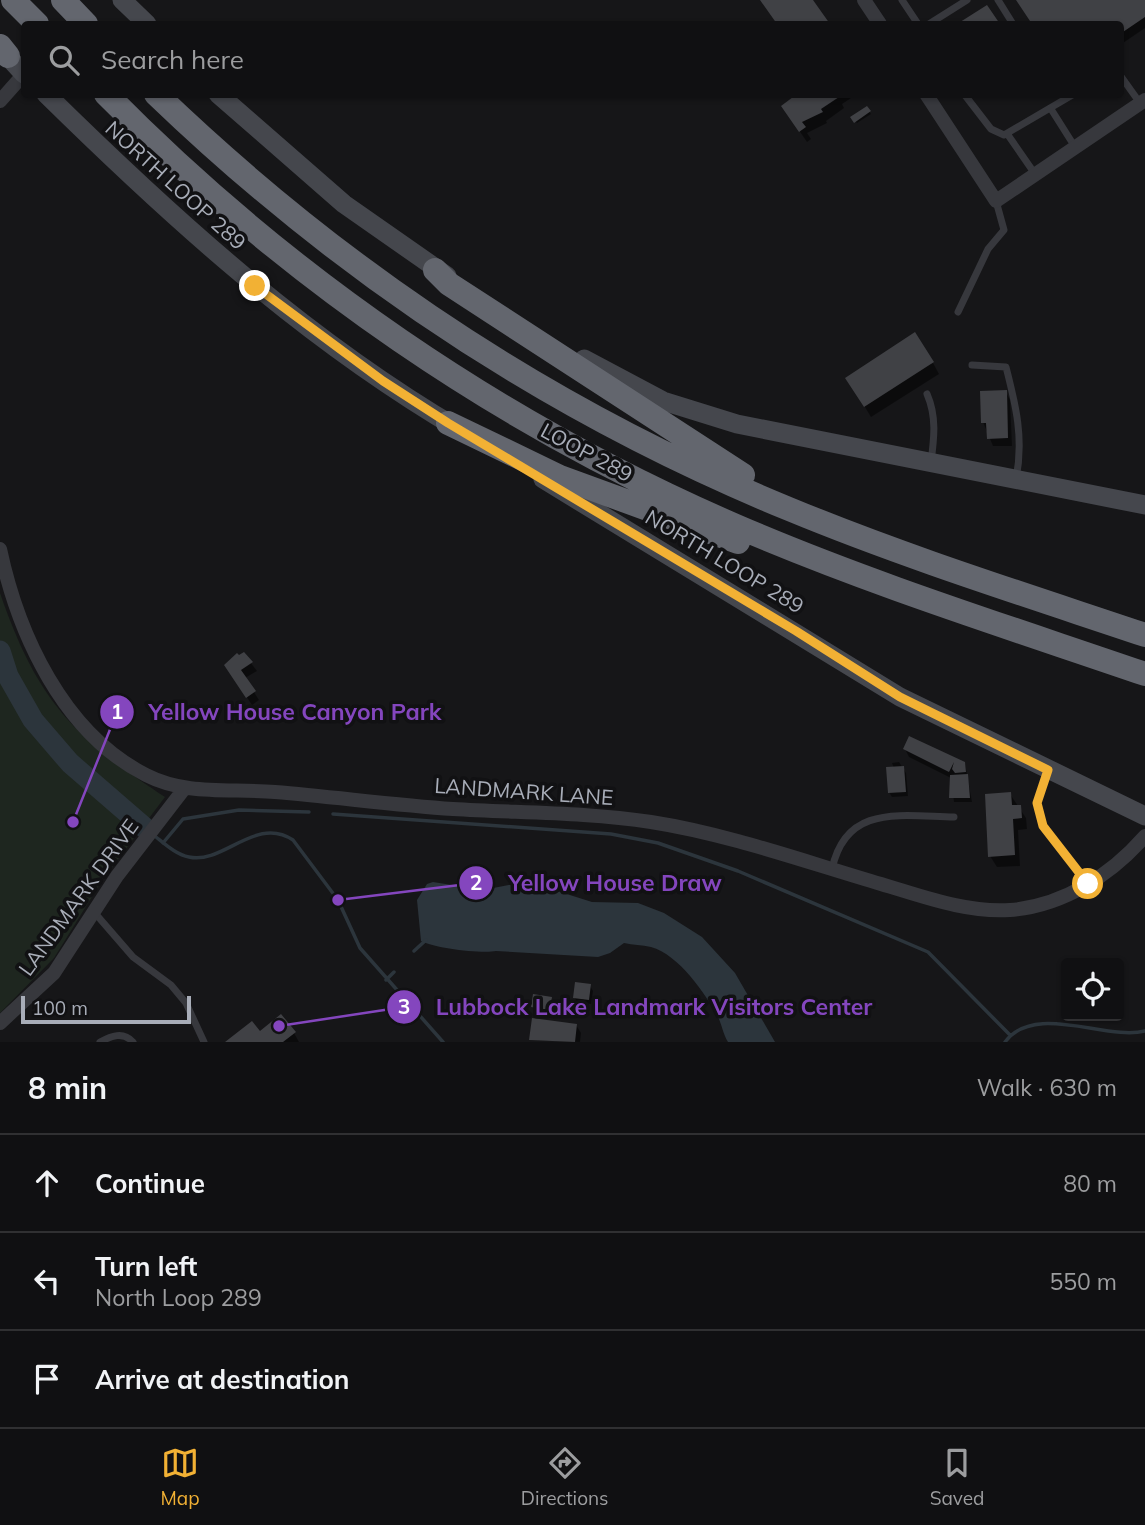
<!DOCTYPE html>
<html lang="en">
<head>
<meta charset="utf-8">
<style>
	body { margin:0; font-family:Mulish,sans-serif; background:#19191b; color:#f1f3f6 }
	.controls { position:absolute; right:21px; bottom:21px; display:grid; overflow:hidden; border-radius:7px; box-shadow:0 2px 5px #0004 }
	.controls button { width:63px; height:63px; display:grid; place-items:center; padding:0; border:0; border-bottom:2px solid #303032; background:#101012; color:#f1f3f6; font:35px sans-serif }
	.scale { position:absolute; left:21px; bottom:18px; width:170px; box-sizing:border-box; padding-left:7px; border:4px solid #a8adb8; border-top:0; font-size:19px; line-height:24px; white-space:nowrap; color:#a8adb8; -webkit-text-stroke:5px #111113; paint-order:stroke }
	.stop { position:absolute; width:21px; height:21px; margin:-16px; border:5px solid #f2b134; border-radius:50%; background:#fff }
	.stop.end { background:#f2b134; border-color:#fff; box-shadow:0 2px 7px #0008 }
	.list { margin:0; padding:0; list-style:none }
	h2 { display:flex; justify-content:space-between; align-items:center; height:91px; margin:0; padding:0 28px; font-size:30px }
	h2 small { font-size:23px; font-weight:400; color:#9c9d9f }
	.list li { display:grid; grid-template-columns:46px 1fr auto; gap:21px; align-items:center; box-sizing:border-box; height:98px; padding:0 28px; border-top:2px solid #303032 }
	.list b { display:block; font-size:26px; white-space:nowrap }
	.list p { margin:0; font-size:23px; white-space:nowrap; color:#9c9d9f }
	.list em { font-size:23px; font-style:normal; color:#9c9d9f }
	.icon { flex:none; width:38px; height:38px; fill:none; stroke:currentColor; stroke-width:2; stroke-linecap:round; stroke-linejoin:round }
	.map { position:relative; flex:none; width:1145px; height:1042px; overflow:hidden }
	.search { position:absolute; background:#101012; box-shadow:0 2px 5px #0004; left:21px; right:21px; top:21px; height:77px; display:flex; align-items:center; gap:18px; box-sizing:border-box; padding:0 24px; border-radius:7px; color:#9c9d9f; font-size:26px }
	.sheet { height:385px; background:#101012 }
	nav { display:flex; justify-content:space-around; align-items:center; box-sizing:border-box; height:98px; border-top:2px solid #303032; background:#101012; font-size:19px; color:#9c9d9f }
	nav a { display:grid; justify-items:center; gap:4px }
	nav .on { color:#f2b134 }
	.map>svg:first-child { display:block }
	.green { fill:#1e261f }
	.water { fill:#2c353c }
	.shadow { fill:#0007 }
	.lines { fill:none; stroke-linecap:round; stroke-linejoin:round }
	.stream { stroke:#2c353c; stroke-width:3.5 }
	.river { stroke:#2c353c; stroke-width:21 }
	.building { fill:#404145 }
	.lane { stroke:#37383d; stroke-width:7 }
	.street { stroke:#37383d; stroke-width:14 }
	.secondary { stroke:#45474d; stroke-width:19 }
	.highway { stroke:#63666e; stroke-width:24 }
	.route { stroke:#f2b134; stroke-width:9 }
	.labels { text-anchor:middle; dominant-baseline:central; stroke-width:7; stroke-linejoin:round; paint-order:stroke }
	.street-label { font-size:21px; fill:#a8adb8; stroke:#111113 }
	.leader { fill:none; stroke:#8446be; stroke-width:2.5 }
	.callout-dot { fill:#8446be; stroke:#111113; stroke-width:2.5 }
	.mark-label { font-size:21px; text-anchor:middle; font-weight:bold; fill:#fff }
	.callout-label { font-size:23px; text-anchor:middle; font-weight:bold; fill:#8446be; stroke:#111113; stroke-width:7; stroke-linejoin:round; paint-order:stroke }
</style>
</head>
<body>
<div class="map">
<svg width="1145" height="1042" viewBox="0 0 1145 1042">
	<rect width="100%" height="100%" fill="#161618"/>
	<path class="green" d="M0,593C37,700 72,736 165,797L103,879L54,958L0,1013Z"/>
	<path class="water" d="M433,882L483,890L514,884H535L592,902L638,903L664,913L702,937L735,973L775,1042H728C723,1034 722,1025 718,1017C705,993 679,955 651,947C642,945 633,945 624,943L610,953L598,957L496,951C482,954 433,948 421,941L417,900L427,884Z"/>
	<path class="shadow" d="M762,0H811L828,24H778Z
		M1017,0H1145V28L1120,45V24H1033Z
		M800,94H857L842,104L844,108L826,121L827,123L807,133L811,139L807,142L790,117Z
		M867,108L871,114L857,123L853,118Z
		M933,363L939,374L871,417L854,389Z
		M1006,392L1010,400L1012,446H993L983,422Z
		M244,654L257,671L245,678L259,700L252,705L231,673Z
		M905,749L965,764L972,802H954L951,778L909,757Z
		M899,762L906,773L908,796L892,797L889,792L894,768L892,763Z
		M1010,794L1026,818L1027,829L1018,830L1020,866L997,867L990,856Z
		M590,986L593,991L591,1004L577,1002L574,997Z
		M550,999L552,1014L536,1012L533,1007Z
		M576,1025L581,1033L580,1042L531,1040Z
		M260,1033H294L299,1042H228Z"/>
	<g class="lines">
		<path class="stream" d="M333,814L611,834L658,843L738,871L928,952L1010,1035
			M156,837C166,845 177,855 189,857C223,865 256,815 293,840L338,900L360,948L443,1042
			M163,843L183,819L239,810L309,812
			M414,951L426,940
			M386,980L394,972
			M1005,1042C1035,1002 1106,1041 1145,1031"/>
		<path class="river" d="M0,651L8,676L33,720L70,763L145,828"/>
	</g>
	<path class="building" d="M760,0H813L830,24H777Z
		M1016,0H1145V17L1120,34V24H1032Z
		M987,5L1000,24H957Z
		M797,94H838L839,97L821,109L823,112L802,122L806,127L799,132L781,106Z
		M867,106L871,111L854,123L850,117Z
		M915,332L934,362L864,407L845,378Z
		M1007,390L1008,438L987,439L986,423H981L980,391Z
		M244,652L253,662L241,670L256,691L246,698L224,665L237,653L239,655Z
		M909,736L965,762L966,772L955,773L952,769L954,762L949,772L903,749Z
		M904,766L906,792L888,793L886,767Z
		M968,774L970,798H949L950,775Z
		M1011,792L1012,805H1021L1022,818L1013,819L1015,855L988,857L985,794Z
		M575,982L591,984L589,1000L573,998Z
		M533,994L552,997L550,1010L531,1007Z
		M281,1014L296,1032L283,1042H225L252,1021L260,1031Z
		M532,1018L577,1024L575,1042L529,1040Z"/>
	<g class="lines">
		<path class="lane" d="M902,0L918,24
			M998,0L1013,24
			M929,24L967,0
			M1120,75L1140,103
			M964,94L991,129L1004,135L1074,94
			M1051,109L1075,147
			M1008,135L1035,174
			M958,312L988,249L1004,230L996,201
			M972,365L1006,367C1016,406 1024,439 1016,479
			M927,394C937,417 934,439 931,462
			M1048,770L1037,803L1043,826L1088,883
			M832,869C846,804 900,816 954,817
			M94,912L133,957L171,985L186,1003L204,1042
			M100,1042C111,1036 123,1031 133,1042"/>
		<path class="street" d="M864,0L880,24
			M926,94L996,201L1145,100
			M0,101L24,74
			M0,549C18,634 63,733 146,775C187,796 231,788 275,792C335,797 394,805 453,809C519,813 586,812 651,822C728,834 806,862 881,884C922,896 966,913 1010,910C1063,906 1111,875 1145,836
			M0,1023L54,973L117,876L184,789"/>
		<path class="secondary" d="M122,0L147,24
			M0,48L24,74
			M46,94C173,219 305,339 460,430
			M218,94L344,204L447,276
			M584,359L663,401L737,424L1145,505
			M543,479L900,697L1145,816"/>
		<path class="highway" d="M13,0L37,24
			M63,0L86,24
			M0,46L8,56
			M106,94C286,277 500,424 736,526C868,583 1008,627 1145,674
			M156,94C340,271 552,412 789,509C905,557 1026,595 1145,635
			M435,270L449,284L743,475
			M448,423L560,477L738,542"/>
	</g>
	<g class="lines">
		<path class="route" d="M255,286L383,381L448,423L796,631L900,697L1048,770L1037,803L1043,826L1088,884"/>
	</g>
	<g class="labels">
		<g class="street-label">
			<text transform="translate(176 185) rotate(42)">NORTH LOOP 289</text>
			<text transform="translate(587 452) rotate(28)">LOOP 289</text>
			<text transform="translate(725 561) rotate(31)">NORTH LOOP 289</text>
			<text transform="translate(524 791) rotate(4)">LANDMARK LANE</text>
			<text transform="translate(78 897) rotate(-54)">LANDMARK DRIVE</text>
		</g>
	</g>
	<path class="leader" d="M73 822L117 712M338 900L476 883M279 1026L404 1007"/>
	<g class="callout-dot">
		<circle cx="73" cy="822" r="7"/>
		<circle cx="338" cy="900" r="7"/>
		<circle cx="279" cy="1026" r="7"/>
		<circle cx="117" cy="712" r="18"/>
		<circle cx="476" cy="883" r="18"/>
		<circle cx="404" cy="1007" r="18"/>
	</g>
	<g class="mark-label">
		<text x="117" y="719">1</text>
		<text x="476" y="890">2</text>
		<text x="404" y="1014">3</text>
	</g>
	<g class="callout-label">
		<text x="295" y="720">Yellow House Canyon Park</text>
		<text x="615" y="891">Yellow House Draw</text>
		<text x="654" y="1015">Lubbock Lake Landmark Visitors Center</text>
	</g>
</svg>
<div class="controls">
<button><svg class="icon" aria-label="locate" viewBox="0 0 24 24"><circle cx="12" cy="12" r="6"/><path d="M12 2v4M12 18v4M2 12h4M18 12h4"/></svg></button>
</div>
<div class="scale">100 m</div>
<div class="stop" style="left:1088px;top:884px"></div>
<div class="stop end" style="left:255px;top:286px"></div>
<div class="search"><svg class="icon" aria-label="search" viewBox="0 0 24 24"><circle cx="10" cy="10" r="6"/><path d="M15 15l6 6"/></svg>Search here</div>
</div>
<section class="sheet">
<h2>8 min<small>Walk · 630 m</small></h2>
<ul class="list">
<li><svg class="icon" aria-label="ahead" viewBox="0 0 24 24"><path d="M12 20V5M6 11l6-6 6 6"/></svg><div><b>Continue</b></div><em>80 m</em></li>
<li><svg class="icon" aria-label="left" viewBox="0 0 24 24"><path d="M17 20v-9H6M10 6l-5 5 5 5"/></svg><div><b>Turn left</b><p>North Loop 289</p></div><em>550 m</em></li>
<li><svg class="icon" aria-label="arrive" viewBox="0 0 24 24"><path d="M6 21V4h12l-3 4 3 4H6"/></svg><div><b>Arrive at destination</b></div></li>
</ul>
</section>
<nav>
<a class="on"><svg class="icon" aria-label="map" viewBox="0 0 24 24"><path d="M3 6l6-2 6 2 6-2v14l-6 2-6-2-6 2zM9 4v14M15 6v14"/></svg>Map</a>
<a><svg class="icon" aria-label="directions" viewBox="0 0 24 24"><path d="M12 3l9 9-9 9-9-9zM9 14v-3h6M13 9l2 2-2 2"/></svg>Directions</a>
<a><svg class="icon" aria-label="saved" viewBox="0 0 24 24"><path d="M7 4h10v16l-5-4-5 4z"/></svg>Saved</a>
</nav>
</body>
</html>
